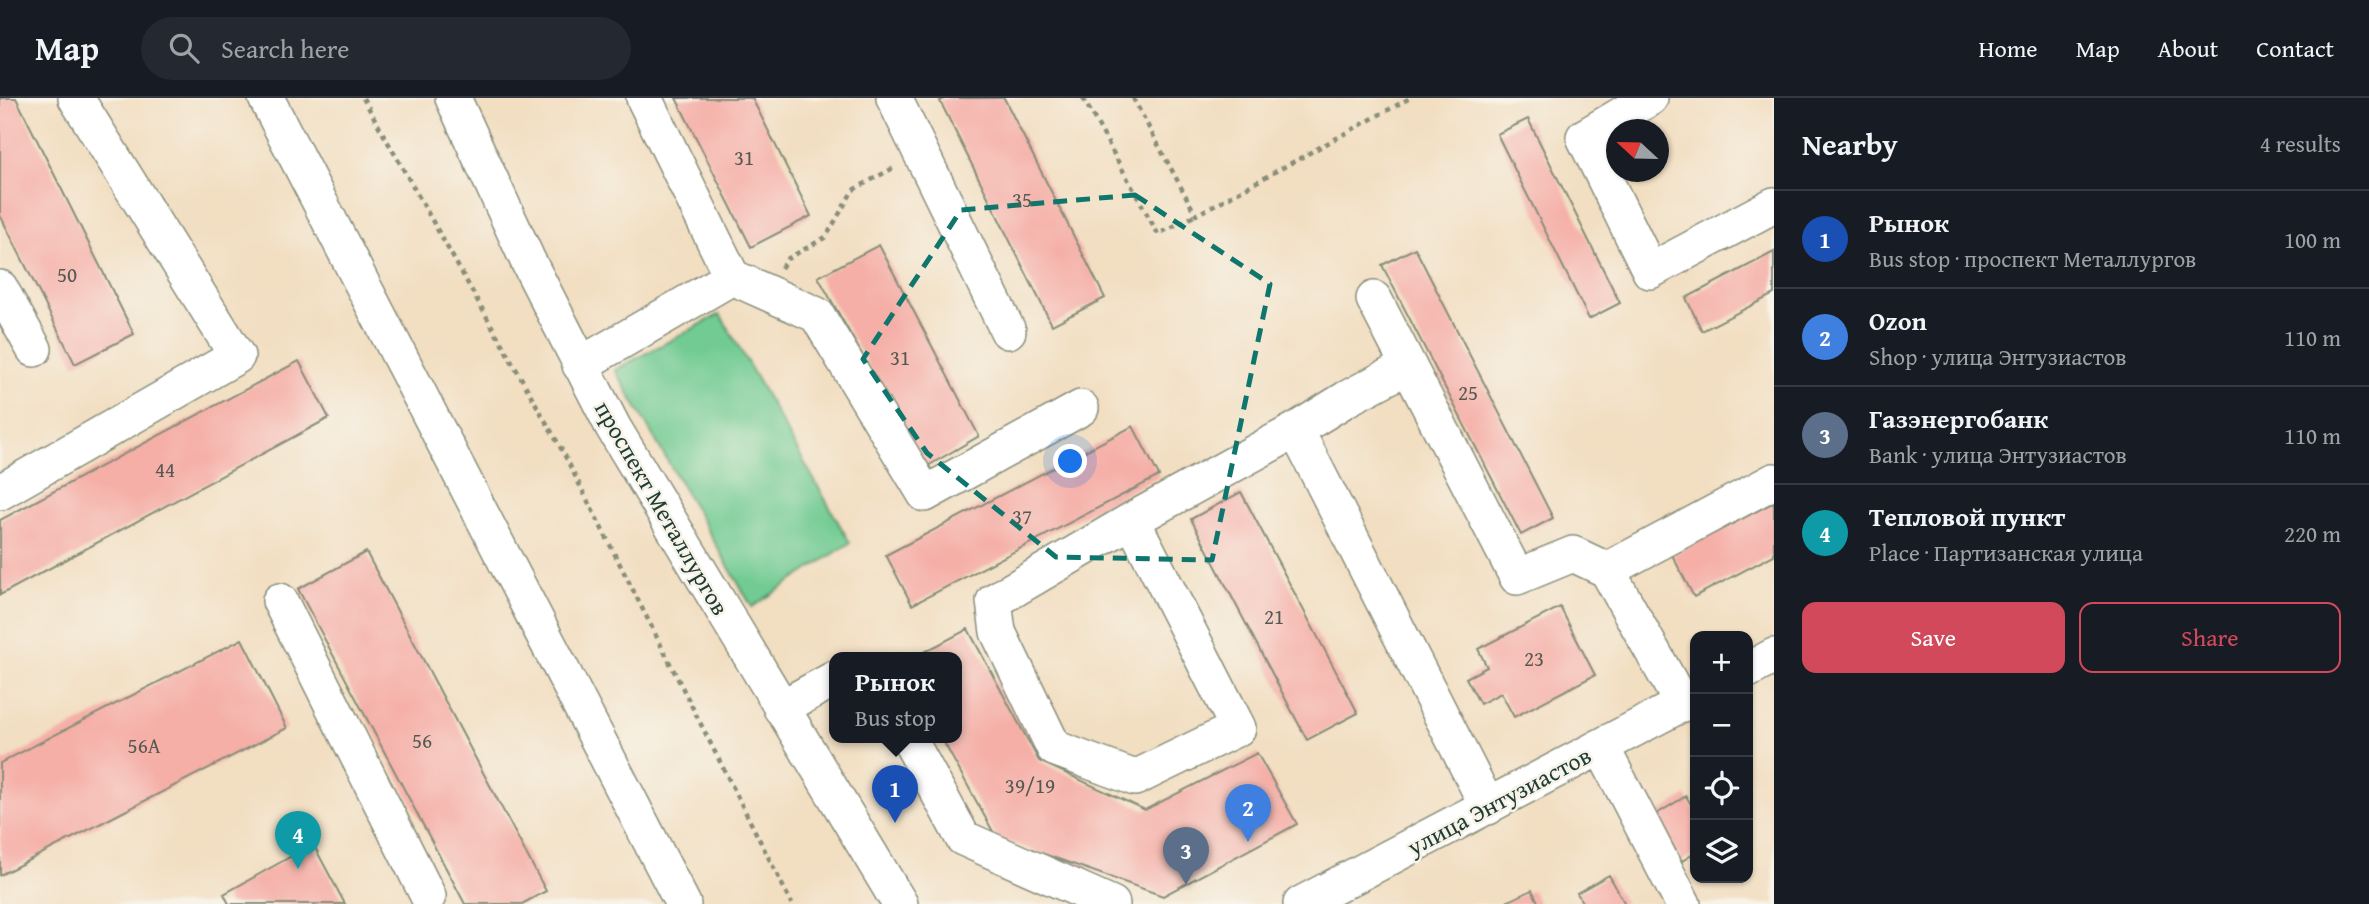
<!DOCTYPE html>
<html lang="en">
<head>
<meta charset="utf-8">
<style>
	body { margin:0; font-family:"Gentium Book Plus",serif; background:#242831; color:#f1f3f6 }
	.controls { position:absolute; right:21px; bottom:21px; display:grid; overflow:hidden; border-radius:14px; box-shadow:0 2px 5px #0004 }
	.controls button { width:63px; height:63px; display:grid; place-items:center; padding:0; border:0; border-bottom:2px solid #363941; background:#171b24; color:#f1f3f6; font:35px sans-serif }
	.compass { position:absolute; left:1606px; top:21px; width:63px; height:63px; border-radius:50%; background:#171b24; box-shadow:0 2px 5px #0004; rotate:292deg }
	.you { position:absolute; left:1071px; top:364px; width:24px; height:24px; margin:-18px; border:5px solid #fff; border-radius:50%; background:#1a73e8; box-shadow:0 0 0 10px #1a73e833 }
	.badge { display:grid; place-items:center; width:46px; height:46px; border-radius:50%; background:#d1495b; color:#fff; font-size:23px; font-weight:700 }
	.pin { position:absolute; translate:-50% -58px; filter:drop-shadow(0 2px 4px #0008) }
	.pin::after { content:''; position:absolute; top:37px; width:24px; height:21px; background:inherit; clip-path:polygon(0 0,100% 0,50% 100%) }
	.popup { position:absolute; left:829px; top:554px; width:133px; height:91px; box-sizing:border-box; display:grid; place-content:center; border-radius:14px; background:#171b24; filter:drop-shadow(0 2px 5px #0005); font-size:23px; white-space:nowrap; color:#9ea1a6 }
	.popup b { font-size:26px; color:#f1f3f6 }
	.popup::after { content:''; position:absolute; left:50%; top:100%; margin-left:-14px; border:14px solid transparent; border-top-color:#171b24 }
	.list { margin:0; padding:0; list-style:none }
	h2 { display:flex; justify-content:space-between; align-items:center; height:91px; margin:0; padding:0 28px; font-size:30px }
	h2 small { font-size:23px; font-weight:400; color:#9ea1a6 }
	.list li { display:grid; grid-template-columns:46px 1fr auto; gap:21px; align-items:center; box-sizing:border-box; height:98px; padding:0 28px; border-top:2px solid #363941 }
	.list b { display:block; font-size:26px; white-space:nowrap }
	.list p { margin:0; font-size:23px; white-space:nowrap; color:#9ea1a6 }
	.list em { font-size:23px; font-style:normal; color:#9ea1a6 }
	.actions { display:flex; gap:14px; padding:21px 28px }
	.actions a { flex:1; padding:16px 0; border:2px solid #d1495b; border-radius:14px; text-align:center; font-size:24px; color:#d1495b }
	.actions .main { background:#d1495b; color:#fff }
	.icon { flex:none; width:38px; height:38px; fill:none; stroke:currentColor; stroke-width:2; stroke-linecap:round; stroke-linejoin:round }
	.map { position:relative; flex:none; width:1774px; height:806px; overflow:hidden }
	header { display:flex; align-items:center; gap:42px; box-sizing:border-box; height:98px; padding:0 35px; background:#171b24; border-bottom:2px solid #363941 }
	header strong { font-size:33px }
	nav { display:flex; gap:38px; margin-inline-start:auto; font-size:24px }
	.search { width:490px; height:63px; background:#242831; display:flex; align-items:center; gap:18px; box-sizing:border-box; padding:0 24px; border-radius:38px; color:#9ea1a6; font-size:26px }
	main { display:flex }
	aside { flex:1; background:#171b24 }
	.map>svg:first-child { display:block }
	.green { fill:#71cb92; stroke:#488463; stroke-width:2 }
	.building { fill:#f5afa7 }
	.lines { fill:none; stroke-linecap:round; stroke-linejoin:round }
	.minor-casing { stroke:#888e7a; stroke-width:38 }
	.path { stroke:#888e7a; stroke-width:4.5; stroke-dasharray:5 5; stroke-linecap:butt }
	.minor { stroke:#fff; stroke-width:35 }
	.marked { fill:none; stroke:#0f766e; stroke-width:5; stroke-dasharray:14 9; stroke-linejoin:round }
	.labels { text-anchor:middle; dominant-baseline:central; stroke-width:5; stroke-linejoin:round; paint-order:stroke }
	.number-label { font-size:21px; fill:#545a51 }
	.street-label { font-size:24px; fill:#1f3d34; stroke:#f7f3e8 }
</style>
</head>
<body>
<header>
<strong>Map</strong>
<div class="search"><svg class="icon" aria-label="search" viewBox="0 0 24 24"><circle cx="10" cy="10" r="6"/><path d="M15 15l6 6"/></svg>Search here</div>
<nav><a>Home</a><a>Map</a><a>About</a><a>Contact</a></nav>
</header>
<main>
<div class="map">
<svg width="1774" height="806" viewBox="0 0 1774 806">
	<rect width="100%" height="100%" fill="#f7f3e8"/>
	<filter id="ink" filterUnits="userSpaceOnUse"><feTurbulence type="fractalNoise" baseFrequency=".0143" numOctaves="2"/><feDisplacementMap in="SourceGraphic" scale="14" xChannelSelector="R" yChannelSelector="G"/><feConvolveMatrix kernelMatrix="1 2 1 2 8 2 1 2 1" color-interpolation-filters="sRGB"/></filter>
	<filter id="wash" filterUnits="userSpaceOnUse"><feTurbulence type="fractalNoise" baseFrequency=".00686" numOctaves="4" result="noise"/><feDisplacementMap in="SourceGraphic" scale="28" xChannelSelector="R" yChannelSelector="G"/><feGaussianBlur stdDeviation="1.57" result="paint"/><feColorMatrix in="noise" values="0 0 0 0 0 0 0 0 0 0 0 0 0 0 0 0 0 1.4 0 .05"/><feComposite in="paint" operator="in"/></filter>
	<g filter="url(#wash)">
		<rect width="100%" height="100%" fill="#f2dec1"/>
		<path class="green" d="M720,216L850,445L752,509L615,272Z"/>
		<g id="blocks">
			<path class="building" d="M0,0H16L134,236L75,266L0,117Z
				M676,0H752L811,118L751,149Z
				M946,0H1004L1105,200L1052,227L940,3Z
				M1528,21L1620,205L1589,221L1497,36Z
				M879,147L979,338L926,369L818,179Z
				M1415,150L1553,420L1521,437L1382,167Z
				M1774,154V196L1702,233L1686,200Z
				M299,263L329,320L0,497V422Z
				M1133,328L1159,378L912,507L886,457Z
				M1241,394L1358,615L1307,642L1191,421Z
				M1774,404V457L1694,499L1672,457Z
				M366,454L546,793L522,806H465L298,491Z
				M1560,509L1595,577L1514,619L1501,595L1480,606L1466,580L1487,569L1478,551Z
				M968,531L1039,663L1145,712L1257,655L1297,726L1163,798L996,739L941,639H956V559H915Z
				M242,541L287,630L0,777V665Z
				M1686,698L1695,713V755L1682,763L1655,717Z
				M313,746L345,806H229L224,796Z
				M1609,777L1625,806H1583L1577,795Z
				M1532,792L1539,806H1502Z"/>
		</g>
	</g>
	<g filter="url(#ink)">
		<use href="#blocks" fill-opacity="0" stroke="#888e7a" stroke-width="2"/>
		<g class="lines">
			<g class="minor-casing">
				<path id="minor" d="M266,0L683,806
					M453,0L528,163L613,329L900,806
					M644,0L732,179
					M894,0L1008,233
					M1650,0L1584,39L1650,173L1774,107
					M0,190L34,251
					M1374,201L1517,479L1573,456L1607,472L1682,606
					M580,267L732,179L817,217L925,396L1081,310
					M1296,332L1346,301L1408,268
					M0,394L237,258L76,0
					M1132,422L1238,630L1135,680L1054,650L998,534L994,503L1132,422L1296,332L1488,709
					M1607,472L1774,383
					M280,503L428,798
					M1748,572L1774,558
					M781,610L834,581
					M908,639L963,740L1112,806
					M1602,650L1683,806
					M1301,806L1695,599"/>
			</g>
			<path class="path" d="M363,0L563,354L792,806
				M1083,0L1158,136L1196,117
				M1133,0L1196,117L1410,0
				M781,170L787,161L826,139L853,92L897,68"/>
			<use href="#minor" class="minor"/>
		</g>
	</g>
	<path class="marked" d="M1135,97L1270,186L1212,462L1056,459L927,355L863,261L961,112Z"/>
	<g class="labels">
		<g class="number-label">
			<text x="744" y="59">31</text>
			<text x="1022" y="101">35</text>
			<text x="67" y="176">50</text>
			<text x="900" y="259">31</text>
			<text x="1468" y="294">25</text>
			<text x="165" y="371">44</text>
			<text x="1022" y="418">37</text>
			<text x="1274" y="518">21</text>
			<text x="1534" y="560">23</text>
			<text x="422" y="642">56</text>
			<text x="144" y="647">56А</text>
			<text x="1030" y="687">39/19</text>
		</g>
		<g class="street-label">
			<text transform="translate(662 410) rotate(60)">проспект Металлургов</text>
			<text transform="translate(1499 703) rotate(-28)">улица Энтузиастов</text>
		</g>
	</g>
</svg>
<div class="controls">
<button>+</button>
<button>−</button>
<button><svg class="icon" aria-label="locate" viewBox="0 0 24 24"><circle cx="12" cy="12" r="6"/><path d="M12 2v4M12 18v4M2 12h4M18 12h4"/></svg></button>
<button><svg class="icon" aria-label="layers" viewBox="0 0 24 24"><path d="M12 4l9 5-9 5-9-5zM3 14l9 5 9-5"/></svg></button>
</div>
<svg class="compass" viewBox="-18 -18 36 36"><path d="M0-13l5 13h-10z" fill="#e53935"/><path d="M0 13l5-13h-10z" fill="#9ea1a6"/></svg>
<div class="you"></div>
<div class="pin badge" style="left:895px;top:725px;background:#1a4fb4">1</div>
<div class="popup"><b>Рынок</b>Bus stop</div>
<div class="pin badge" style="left:1248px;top:744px;background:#3f7fe0">2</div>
<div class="pin badge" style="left:1186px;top:787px;background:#5c6f8a">3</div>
<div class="pin badge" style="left:298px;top:771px;background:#0f9aa8">4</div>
</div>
<aside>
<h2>Nearby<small>4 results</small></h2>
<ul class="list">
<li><span class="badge" style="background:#1a4fb4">1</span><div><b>Рынок</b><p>Bus stop · проспект Металлургов</p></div><em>100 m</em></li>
<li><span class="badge" style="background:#3f7fe0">2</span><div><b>Ozon</b><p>Shop · улица Энтузиастов</p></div><em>110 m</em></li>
<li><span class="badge" style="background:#5c6f8a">3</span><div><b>Газэнергобанк</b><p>Bank · улица Энтузиастов</p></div><em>110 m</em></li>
<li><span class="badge" style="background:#0f9aa8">4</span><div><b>Тепловой пункт</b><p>Place · Партизанская улица</p></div><em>220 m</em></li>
</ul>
<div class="actions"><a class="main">Save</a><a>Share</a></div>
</aside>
</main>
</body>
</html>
